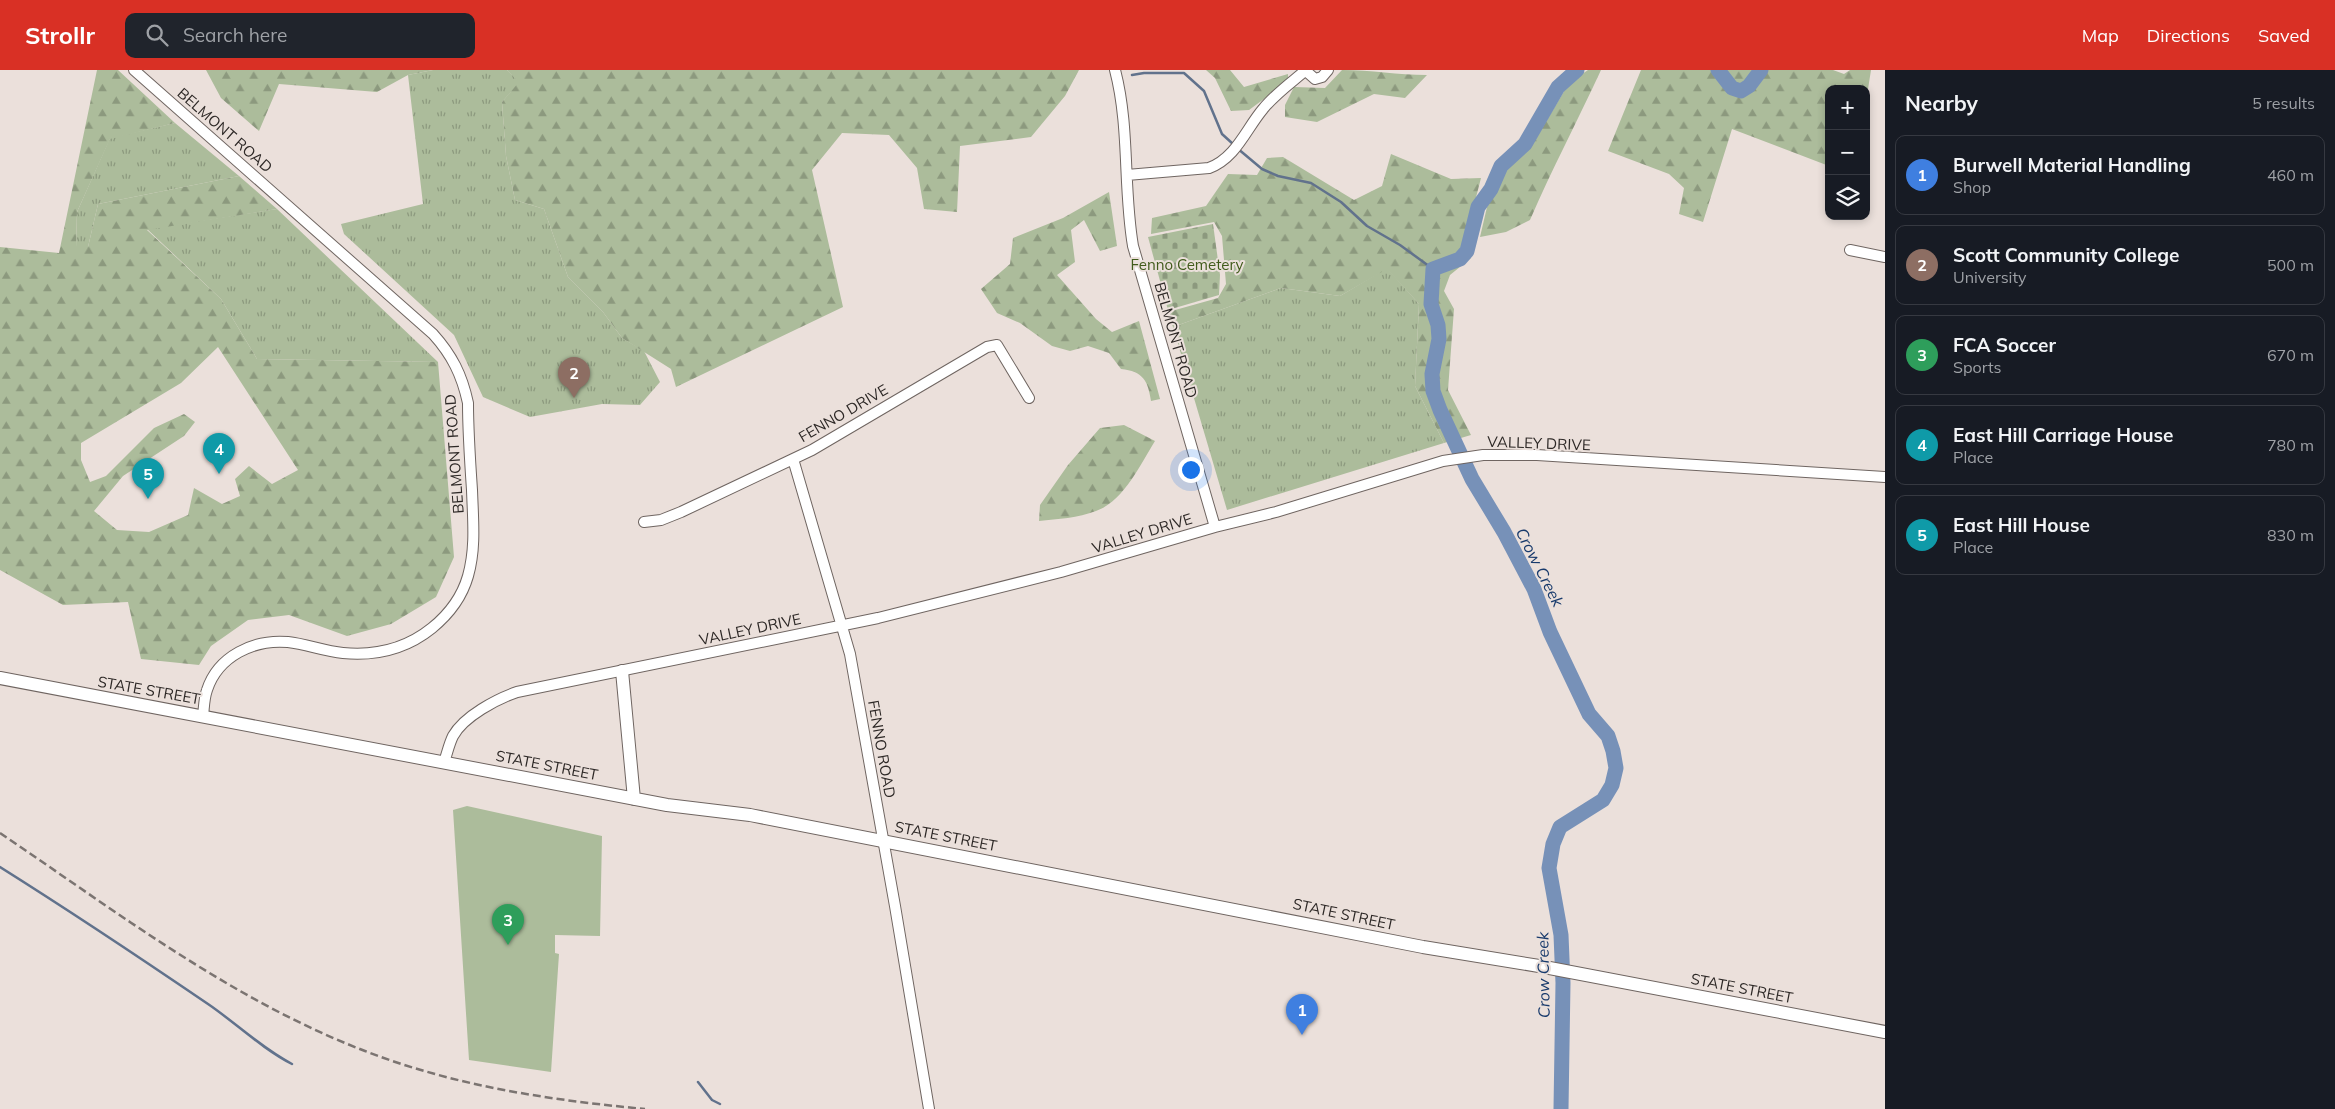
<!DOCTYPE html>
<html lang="en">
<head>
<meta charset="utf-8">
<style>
	body { margin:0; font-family:Mulish,sans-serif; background:#20242c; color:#f1f3f6 }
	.controls { position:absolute; right:15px; top:15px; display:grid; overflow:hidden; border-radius:10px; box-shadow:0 2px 8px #0003 }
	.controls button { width:45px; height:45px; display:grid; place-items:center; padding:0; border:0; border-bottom:1px solid #363941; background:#171b24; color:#f1f3f6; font:25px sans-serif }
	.you { position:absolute; left:1190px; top:399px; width:18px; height:18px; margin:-12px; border:4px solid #fff; border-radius:50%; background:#1a73e8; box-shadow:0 0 0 8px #1a73e833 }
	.badge { display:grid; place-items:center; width:32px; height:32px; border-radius:50%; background:#d93025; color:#fff; font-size:16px; font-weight:700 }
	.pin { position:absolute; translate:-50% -41px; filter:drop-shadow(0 1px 2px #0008) }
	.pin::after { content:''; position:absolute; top:26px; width:18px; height:15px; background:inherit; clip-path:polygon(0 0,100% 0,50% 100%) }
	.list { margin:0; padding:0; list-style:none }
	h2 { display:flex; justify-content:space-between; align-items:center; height:65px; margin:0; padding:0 20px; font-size:21px }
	h2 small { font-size:16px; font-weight:400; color:#9ea1a6 }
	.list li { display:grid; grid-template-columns:32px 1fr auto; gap:15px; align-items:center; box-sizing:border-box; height:80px; margin:0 10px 10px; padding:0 10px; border:1px solid #363941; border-radius:10px }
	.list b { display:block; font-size:19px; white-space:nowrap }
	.list p { margin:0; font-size:16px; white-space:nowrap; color:#9ea1a6 }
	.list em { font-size:16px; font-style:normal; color:#9ea1a6 }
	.icon { flex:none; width:28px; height:28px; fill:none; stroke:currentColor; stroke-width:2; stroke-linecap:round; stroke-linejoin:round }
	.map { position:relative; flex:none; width:1885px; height:1039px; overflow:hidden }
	header { display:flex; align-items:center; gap:30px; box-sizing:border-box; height:70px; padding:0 25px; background:#d93025; color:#fff }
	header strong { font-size:24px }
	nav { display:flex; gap:28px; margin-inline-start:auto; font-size:18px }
	.search { width:350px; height:45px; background:#20242c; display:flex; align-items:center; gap:12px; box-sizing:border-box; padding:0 18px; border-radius:10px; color:#9ea1a6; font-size:19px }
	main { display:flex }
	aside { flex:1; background:#171b24 }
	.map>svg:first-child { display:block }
	.grass { fill:url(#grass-tufts) }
	.forest { fill:url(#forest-firs); fill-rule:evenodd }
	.cemetery { fill:url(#cemetery-stones) }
	.pitch { fill:#acbc9b }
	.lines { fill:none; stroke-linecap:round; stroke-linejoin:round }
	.stream { stroke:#61728c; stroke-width:2.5 }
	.river { stroke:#7791b8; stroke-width:15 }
	.minor-casing { stroke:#6f6561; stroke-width:12 }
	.major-casing { stroke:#6f6561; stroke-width:14 }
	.minor { stroke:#fff; stroke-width:10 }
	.major { stroke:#fff; stroke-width:12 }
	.rail { stroke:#7b7471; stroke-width:2.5; stroke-dasharray:8 4; stroke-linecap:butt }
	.labels { text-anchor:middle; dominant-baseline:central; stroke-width:4; stroke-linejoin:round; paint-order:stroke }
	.street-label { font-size:15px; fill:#2d2826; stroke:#ebe0db }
	.park-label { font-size:15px; fill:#415b1b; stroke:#ebe0db }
	.water-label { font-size:16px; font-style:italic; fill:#183a6c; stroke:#ebe0db }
</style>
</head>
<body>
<header>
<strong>Strollr</strong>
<div class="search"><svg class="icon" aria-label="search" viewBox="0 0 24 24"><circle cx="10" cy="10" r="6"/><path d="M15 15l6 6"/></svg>Search here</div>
<nav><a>Map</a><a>Directions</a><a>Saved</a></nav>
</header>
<main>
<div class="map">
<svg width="1885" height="1039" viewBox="0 0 1885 1039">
	<defs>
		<pattern id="grass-tufts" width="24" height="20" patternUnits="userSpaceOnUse" patternTransform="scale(1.25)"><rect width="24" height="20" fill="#acbc9b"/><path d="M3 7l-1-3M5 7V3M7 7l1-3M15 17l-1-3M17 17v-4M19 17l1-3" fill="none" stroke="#8c997e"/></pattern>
		<pattern id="forest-firs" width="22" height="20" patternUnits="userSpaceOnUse" patternTransform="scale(1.25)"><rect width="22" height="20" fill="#acbc9b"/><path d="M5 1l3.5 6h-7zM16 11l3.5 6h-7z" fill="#8c997e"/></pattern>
		<pattern id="cemetery-stones" width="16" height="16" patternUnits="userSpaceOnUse" patternTransform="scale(1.25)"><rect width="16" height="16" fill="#acbc9b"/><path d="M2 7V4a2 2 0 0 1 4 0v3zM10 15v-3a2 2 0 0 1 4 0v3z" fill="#8c997e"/></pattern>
	</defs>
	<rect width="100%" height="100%" fill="#ebe0db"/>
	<path class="grass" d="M433,0H507L520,12L502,32L506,86L515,130L544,139L568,207L603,242L622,268L644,281L660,312L640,335L602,334L530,347L483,327L454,265L344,164L341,154L423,134L408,5Z
		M175,53L239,106L98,134L88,177H76L77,142L110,68Z
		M277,139L438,292L257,289L221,229L147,159Z
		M1387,198L1419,234L1415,316L1444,373L1227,440L1173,257L1281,218L1340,226Z"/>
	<path class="forest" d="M97,0H118L175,53L110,69L77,142L76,177H88L98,134L239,106L277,139L147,160L221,229L257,289L438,292L454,487L436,527L391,554L347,566L289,545L248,550L211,576L199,595L141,589L128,532L63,535L0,500V177L59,183ZM218,277L298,400L272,414L249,396L235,409L240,426L222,434L194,418L188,445L149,462L117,460L94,441L123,406L184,366L195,352L184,344L154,358L106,406L90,412L81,390V373L181,313Z
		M206,0H433L408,5L377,22L279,14L259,61L221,28Z
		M507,0H1079L1065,26L1031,67L960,76L957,142L924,139L917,98L889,65L842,63L812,100L843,237L676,317L671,299L622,268L603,242L568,207L544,139L515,130L506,86L502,32L519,12Z
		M1206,0H1230L1244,17L1288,4V11L1249,40L1231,41L1215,8Z
		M1342,0C1371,0 1398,5 1427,5L1405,28L1374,24L1317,52L1285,47V35L1294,17L1325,18Z
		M1588,0H1601C1578,50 1552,99 1530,150L1506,162L1480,167L1487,137L1507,98L1535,70L1569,13Z
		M1641,0H1833L1844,4L1850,0H1871L1866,32V19H1829V96L1732,59L1703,152L1679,144L1684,118L1669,104L1608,81Z
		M1391,84L1451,109L1481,108L1465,170L1471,188L1450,205L1444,221L1454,239L1448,320L1471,365L1444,373L1415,316L1419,234L1387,199L1340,226L1281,218L1173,257L1168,242L1218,228L1226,214L1222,166L1214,152L1151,164L1152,148L1206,136L1228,104L1257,105L1267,88L1283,87L1354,130L1382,116Z
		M1109,122L1117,176L1100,181L1084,150L1071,160L1075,192L1057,205L1096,249L1112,262L1139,251L1160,329L1151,331C1148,311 1143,301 1121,299L1109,283L1088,276L1070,281L1052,276L1020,253L997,243L981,219L1010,194L1013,168L1063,148Z
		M1124,355L1155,371C1140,395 1124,431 1096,441C1078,448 1058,449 1039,451L1040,435L1068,395L1100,358Z"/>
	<path class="cemetery" d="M1213,154L1220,205L1219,225L1168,240L1148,167Z"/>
	<path class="pitch" d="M467,736L602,766L600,866L555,865V883L559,884L551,1002L469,990L453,740Z"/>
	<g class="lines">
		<path class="stream" d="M1132,5L1144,3H1184L1204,21L1222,64L1233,74
			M1237,78L1262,99L1278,106L1311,113L1341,132L1367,156L1400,175L1433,199
			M0,797C70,841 139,887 208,934C236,953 261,978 292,994
			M698,1012L712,1030L720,1034"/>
		<path class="river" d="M1718,0L1732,18L1741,21L1749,16L1761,0
			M1561,1039L1563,913L1561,865L1549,798L1553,774L1560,757L1603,730L1612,715L1616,698L1613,681L1608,666L1589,644L1550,562L1534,519L1504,462L1472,409L1440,340L1433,321L1432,304L1439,269L1438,255L1431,234L1433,199L1460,189L1467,181L1478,137L1491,119L1501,96L1525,74L1558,17L1577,0"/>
		<g class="minor-casing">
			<path id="minor" d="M134,0L433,264C452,285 462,305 468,333C468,362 470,391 472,420C473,450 476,478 468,506C462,527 448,545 432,558C406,579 375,586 343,583C324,581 306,574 288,572C254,569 218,586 207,620C204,628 204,638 203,646
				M1115,0C1130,57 1123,118 1133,176L1215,457
				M1306,1L1315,9L1322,7L1328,0
				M1127,105L1209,98C1236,88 1246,59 1263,39C1275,24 1292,12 1306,0
				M1850,180L1885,187
				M793,389L850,584L895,836L929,1039
				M644,452L661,450L681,442L812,380L987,277L997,275L1029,328
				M444,692C447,684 449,674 453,666C464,646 497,629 517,622L878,548L1061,502L1215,457L1276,442L1443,391L1483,385H1537L1885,407"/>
		</g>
		<g class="major-casing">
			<path id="major" d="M622,601L634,729
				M0,608L667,735L750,745L1423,877L1539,896L1885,962"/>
		</g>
		<use href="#minor" class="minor"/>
		<use href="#major" class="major"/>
		<path class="rail" d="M0,763C117,842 232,930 365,981C455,1016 549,1030 645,1039"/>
	</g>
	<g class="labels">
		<g class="street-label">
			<text transform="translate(225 60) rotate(41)">BELMONT ROAD</text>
			<text transform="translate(1176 270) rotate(74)">BELMONT ROAD</text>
			<text transform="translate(843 343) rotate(-30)">FENNO DRIVE</text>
			<text transform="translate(1539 373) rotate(2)">VALLEY DRIVE</text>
			<text transform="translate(454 384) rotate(-94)">BELMONT ROAD</text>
			<text transform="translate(1142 463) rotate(-17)">VALLEY DRIVE</text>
			<text transform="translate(750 559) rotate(-12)">VALLEY DRIVE</text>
			<text transform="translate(149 620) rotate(10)">STATE STREET</text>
			<text transform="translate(882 679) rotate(80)">FENNO ROAD</text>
			<text transform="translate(547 695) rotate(11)">STATE STREET</text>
			<text transform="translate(946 766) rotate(11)">STATE STREET</text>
			<text transform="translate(1344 844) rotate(12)">STATE STREET</text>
			<text transform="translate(1742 918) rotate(11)">STATE STREET</text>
		</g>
		<g class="park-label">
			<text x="1187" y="194">Fenno Cemetery</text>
		</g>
		<g class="water-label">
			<text transform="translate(1540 497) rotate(63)">Crow Creek</text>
			<text transform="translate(1543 905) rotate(-91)">Crow Creek</text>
		</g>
	</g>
</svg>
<div class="controls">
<button>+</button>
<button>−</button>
<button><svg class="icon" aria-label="layers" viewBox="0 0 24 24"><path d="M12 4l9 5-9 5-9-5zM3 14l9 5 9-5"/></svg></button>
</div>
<div class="you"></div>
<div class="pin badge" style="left:1302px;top:965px;background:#3f7fe0">1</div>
<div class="pin badge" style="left:574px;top:328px;background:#8d6e63">2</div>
<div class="pin badge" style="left:508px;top:875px;background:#2e9e5b">3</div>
<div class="pin badge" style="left:219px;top:404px;background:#0f9aa8">4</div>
<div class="pin badge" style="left:148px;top:429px;background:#0f9aa8">5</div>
</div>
<aside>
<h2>Nearby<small>5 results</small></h2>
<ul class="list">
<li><span class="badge" style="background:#3f7fe0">1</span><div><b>Burwell Material Handling</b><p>Shop</p></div><em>460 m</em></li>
<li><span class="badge" style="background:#8d6e63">2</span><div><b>Scott Community College</b><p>University</p></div><em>500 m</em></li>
<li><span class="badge" style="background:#2e9e5b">3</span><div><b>FCA Soccer</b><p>Sports</p></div><em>670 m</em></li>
<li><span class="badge" style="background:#0f9aa8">4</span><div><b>East Hill Carriage House</b><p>Place</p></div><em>780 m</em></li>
<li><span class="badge" style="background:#0f9aa8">5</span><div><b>East Hill House</b><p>Place</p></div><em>830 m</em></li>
</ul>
</aside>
</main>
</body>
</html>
